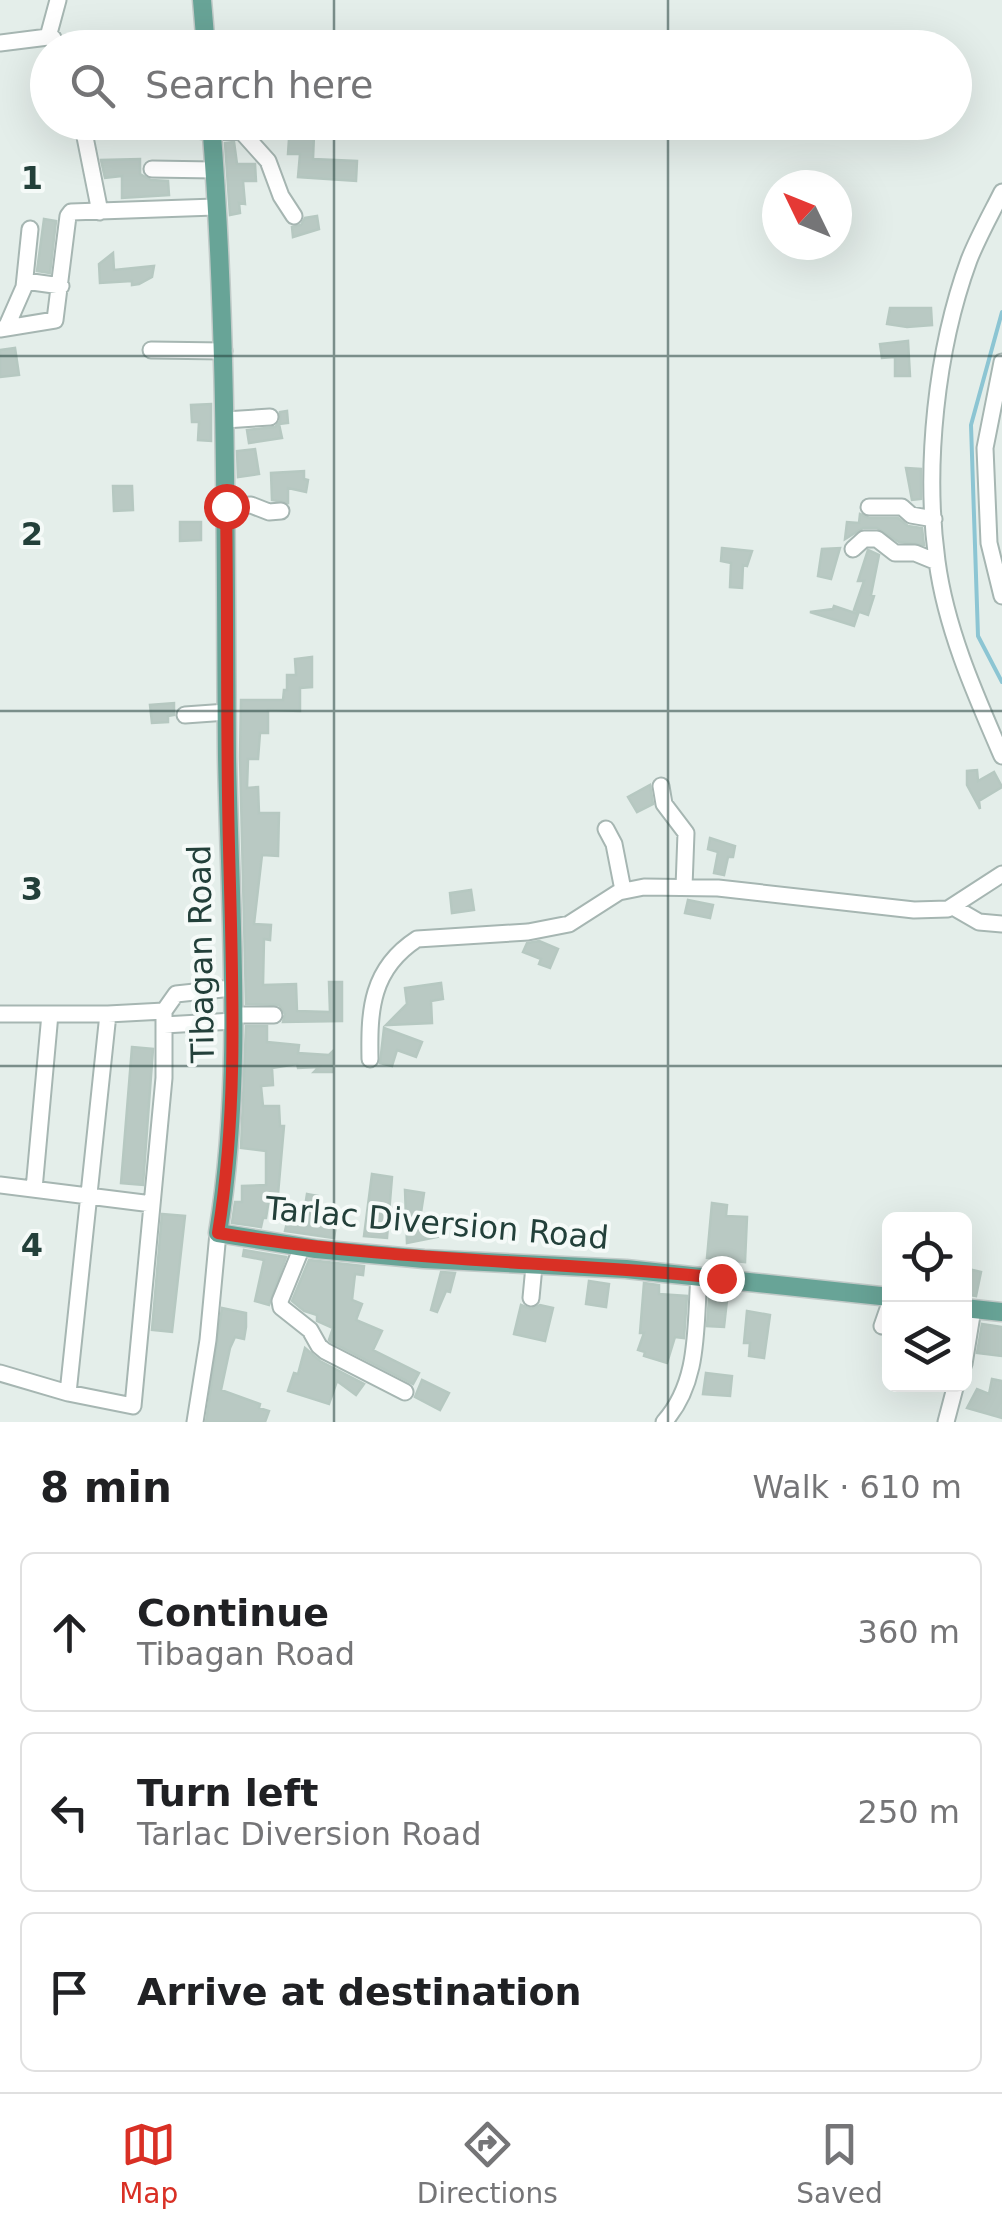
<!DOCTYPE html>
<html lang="en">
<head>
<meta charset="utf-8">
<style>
	body { margin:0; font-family:"DejaVu Sans",sans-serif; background:#f6f6f6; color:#202124 }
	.controls { position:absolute; right:30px; bottom:30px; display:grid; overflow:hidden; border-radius:15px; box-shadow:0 10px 40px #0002 }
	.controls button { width:90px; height:90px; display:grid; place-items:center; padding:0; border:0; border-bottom:2px solid #e0e0e0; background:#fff; color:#202124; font:50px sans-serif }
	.compass { position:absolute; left:762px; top:170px; width:90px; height:90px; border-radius:50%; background:#fff; box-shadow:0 10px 40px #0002; rotate:313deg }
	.stop { position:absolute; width:30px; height:30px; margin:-22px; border:8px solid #d93025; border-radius:50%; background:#fff }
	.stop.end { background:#d93025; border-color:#fff; box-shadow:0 2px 10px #0008 }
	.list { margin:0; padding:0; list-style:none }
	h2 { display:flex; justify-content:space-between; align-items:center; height:130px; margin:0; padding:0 40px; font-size:42px }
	h2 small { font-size:32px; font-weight:400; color:#757577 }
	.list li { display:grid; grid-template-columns:65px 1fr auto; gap:30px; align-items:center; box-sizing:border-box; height:160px; margin:0 20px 20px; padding:0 20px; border:2px solid #e0e0e0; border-radius:15px }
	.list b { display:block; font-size:38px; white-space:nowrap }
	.list p { margin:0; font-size:32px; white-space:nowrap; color:#757577 }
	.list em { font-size:32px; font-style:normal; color:#757577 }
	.icon { flex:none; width:55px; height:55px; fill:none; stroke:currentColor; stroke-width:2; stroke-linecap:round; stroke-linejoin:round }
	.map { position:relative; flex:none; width:1002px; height:1422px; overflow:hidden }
	.search { position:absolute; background:#fff; box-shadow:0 10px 40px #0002; left:30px; right:30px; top:30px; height:110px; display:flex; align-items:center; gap:25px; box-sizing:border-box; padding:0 35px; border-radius:55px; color:#757577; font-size:38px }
	.sheet { height:670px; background:#fff }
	nav { display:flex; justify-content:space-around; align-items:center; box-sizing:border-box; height:140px; border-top:2px solid #e0e0e0; background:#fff; font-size:28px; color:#757577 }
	nav a { display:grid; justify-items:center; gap:5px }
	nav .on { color:#d93025 }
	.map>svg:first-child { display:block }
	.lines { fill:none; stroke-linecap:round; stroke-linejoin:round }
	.stream { stroke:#8cc5d3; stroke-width:4 }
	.building { fill:#b9c9c3; stroke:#b6c8c1; stroke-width:2.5 }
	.minor-casing { stroke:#a6b6b2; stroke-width:19 }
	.major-casing { stroke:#c1cac8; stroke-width:21 }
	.minor { stroke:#fff; stroke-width:15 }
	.major { stroke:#68a497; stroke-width:18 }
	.route { stroke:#d93025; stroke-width:12 }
	.grid { fill:none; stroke:#23403a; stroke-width:2.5; stroke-opacity:0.55 }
	.labels { text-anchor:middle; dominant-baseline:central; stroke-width:8; stroke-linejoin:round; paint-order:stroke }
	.street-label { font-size:32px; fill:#23403a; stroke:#f5faf8 }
	.grid-label { font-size:32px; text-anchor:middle; font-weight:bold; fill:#23403a; stroke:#f5faf8; stroke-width:8; stroke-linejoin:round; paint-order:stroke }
</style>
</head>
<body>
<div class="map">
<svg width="1002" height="1422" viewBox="0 0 1002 1422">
	<rect width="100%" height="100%" fill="#e4eeea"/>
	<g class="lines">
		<path class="stream" d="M1002,312L971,425L978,636L1002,682"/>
	</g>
	<path class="building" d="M314,135L313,159L357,161L356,181L298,177L300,154H288L289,139Z
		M234,142L237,164H255L256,181H243L245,204L239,203L240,213L230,215L225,143Z
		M140,159V174L151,180L168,181L169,195L122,198V176L105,178L101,160Z
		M317,216L319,229L293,237L292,227L301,225L305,218Z
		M44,219L56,221L50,273L37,271Z
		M113,253L114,270L154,266L152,277L139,284L132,285V281L100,283L99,264Z
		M890,308H931L932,325L907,327L887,324Z
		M908,341L910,376H895V357L882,358L880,344Z
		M15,348L19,375L0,377V350Z
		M211,404V441L198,440L199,422H192L191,405Z
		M287,411L288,423L279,424L282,438L249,443L247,430L275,427L280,421V412Z
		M255,449L259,474L238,477L237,451Z
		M906,468L921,469V499L912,500Z
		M304,471V479L308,480L306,492L288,488V503L272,500L271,473Z
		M113,486H132L133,510L114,511Z
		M860,514L869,518H898L908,526L922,528L924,545L899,542L877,528H863L845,539L847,522L859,523Z
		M180,522H201V540L180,541Z
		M722,548L752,551L747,566L743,565L742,588L730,587L731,563L721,561Z
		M840,548L831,579L818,576L822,549Z
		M868,550L879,555L871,595L874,596L868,615L854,610L864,581H858Z
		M834,606L858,614L854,626L810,612L833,609Z
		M312,657V687L300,688V711L268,710V733H260L258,759H248L247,788L258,787L259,813H279L278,856L262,855L254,924L271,925L270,940L264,939L263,985L296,984L297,1011L330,1012L329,982H342V1021L283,1022L285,1014L279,1005L246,1004L240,757L241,700H283L284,690H287V675H296L295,659Z
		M174,703V715L168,716V722L152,723L150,705Z
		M977,770L978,781L994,772L1002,787L979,801L980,809L967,785V771Z
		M650,785L653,804L637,812L628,797Z
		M710,838L735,846L733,857H728L724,875L714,873L718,852L708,849Z
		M471,890L474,910L452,913L450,893Z
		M688,900L713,905L710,918L685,913Z
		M539,941L558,949L550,968L539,964L541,959L523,952L527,943Z
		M441,983L443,999L431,1001L432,1023L386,1025L407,1004L405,988Z
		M246,1026H267V1042L299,1045L298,1053L329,1055L332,1052V1072H314L319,1067L298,1068L297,1064L272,1068L273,1085L261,1086L263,1106H279L280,1126H284L278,1194L270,1193L266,1218H263L261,1227L232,1223L235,1202H242V1186L266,1185V1151L241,1148Z
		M384,1028L422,1042L416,1057L397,1050L392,1066L380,1063Z
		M132,1047L153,1049L143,1185L121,1183Z
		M372,1174L392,1177L387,1238L364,1236Z
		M405,1190L424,1193L420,1219L440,1217L442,1236L407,1243Z
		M307,1194L318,1196L316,1208L338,1212L334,1238L285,1231L290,1210L304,1213Z
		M712,1203L727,1205L726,1216L747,1217L745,1262L707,1258Z
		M162,1214L185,1216L172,1332L152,1330Z
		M244,1250L286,1257L269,1305L255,1301L264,1260L243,1256Z
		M309,1260L364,1266L363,1275L355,1274L352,1300L362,1304L356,1320L382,1331L373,1350L419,1373L413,1384L331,1342L329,1340L333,1328L317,1321V1315L304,1311L292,1301Z
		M964,1268L981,1272L976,1296L964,1294Z
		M441,1272L455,1273L450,1292L446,1291L437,1312L431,1310Z
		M589,1281L609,1284L606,1307L586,1304Z
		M644,1283L659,1285V1294L687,1296L684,1338L675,1337L667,1363L644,1356L645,1352L638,1350L644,1333H640Z
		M709,1298L727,1300L724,1327L707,1326Z
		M521,1305L531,1309L540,1305L553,1308L545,1341L514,1334Z
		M222,1308L246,1313V1327L244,1339L235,1337L230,1348L221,1390L260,1404L259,1408L269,1411L265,1422H206Z
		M747,1311L770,1315L764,1358L749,1356L750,1343H744Z
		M982,1324L1002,1327V1356L977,1353Z
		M305,1348L320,1361L364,1384L356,1395L337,1381L329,1404L288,1391L294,1373L298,1374Z
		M706,1373L732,1376L730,1396L703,1394Z
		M992,1379L1002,1381V1418L967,1408L977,1389L989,1394Z
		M422,1380L449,1393L440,1410L415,1397Z"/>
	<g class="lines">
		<g class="minor-casing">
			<path id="minor" d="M48,37L58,0
				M0,43L48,37L53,38L56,48
				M136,43L205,39
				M82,122L100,212
				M172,127L212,132L306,127
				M241,131L268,161L281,196L294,216
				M152,169L214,170
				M1002,192C991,214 978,237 969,260C936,350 924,467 937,561C946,629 975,694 1002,756
				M25,281L61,286
				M6,328L24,287L30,229
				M0,329L55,320L68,216L71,212L215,207
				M151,350L224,351
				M1002,362L985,448L989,543L1002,596
				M225,420L270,417
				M227,506L251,505L269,512L281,511
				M869,507H902L911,515L934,519
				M853,549L864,539H877L895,553H915L937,562
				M185,715L227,712
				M661,786L664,804L686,833L684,887
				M606,829L614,844L623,890
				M953,907L979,922L1002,924
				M0,1014H108L164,1011
				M234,1015H274
				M164,1025L234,1021
				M370,1059C369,1010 371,969 417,939L528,932L569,924L619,892L644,887L718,888L914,910L948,909L1002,874
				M0,1185L152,1204
				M34,1189L50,1014
				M302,1247L280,1301L281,1307L310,1330L319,1346L325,1351L405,1392
				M531,1298L534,1266
				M882,1326L890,1303
				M964,1364L973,1309
				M0,1373L68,1393L133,1406L164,1078V1011L176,994L232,988
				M68,1393L108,1014
				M195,1422L208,1340L218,1233
				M664,1422C700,1382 695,1327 699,1276
				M946,1422L956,1384"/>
		</g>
		<g class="major-casing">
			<path id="major" d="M202,0L206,48
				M211,122C228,334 225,545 227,757C230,916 244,1075 218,1233L316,1249L424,1259L626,1269L890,1297
				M964,1308L1002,1312"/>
		</g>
		<use href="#minor" class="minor"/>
		<use href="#major" class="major"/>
	</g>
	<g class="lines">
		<path class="route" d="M226,506C228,620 226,733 229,847C232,977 239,1104 218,1233C386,1261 553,1261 721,1278"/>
	</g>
	<path class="grid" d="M334,0V48M668,0V48M334,122V1422M668,122V1422M0,356H1002M0,711H1002M0,1066H1002"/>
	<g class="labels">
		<g class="street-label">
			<text transform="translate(201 954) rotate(-91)">Tibagan Road</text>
			<text transform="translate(437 1223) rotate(5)">Tarlac Diversion Road</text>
		</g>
	</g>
	<g class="grid-label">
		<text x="32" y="189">1</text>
		<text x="32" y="545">2</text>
		<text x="32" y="900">3</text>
		<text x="32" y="1256">4</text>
	</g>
</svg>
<div class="controls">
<button><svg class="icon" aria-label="locate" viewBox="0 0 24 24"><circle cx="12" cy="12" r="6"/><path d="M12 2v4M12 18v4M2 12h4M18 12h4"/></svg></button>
<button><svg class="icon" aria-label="layers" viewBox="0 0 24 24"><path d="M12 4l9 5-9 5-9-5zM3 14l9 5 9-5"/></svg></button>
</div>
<svg class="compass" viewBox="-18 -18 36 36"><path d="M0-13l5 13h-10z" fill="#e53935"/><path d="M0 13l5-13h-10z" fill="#757577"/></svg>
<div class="stop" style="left:226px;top:506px"></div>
<div class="stop end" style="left:721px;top:1278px"></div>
<div class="search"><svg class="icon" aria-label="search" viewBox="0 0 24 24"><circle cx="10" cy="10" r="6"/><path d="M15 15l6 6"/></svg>Search here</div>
</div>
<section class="sheet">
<h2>8 min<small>Walk · 610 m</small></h2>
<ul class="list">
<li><svg class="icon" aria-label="ahead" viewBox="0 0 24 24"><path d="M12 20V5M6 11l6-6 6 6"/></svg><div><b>Continue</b><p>Tibagan Road</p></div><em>360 m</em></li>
<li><svg class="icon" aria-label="left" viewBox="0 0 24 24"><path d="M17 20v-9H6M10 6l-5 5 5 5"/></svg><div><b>Turn left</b><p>Tarlac Diversion Road</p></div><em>250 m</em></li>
<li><svg class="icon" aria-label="arrive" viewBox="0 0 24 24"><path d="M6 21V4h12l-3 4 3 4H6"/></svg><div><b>Arrive at destination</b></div></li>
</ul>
</section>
<nav>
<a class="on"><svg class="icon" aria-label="map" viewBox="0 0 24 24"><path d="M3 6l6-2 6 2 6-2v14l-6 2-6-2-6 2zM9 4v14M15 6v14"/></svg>Map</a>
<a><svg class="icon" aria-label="directions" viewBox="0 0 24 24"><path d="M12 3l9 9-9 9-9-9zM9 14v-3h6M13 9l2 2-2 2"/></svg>Directions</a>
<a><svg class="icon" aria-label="saved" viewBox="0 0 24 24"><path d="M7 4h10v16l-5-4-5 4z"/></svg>Saved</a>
</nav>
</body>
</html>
